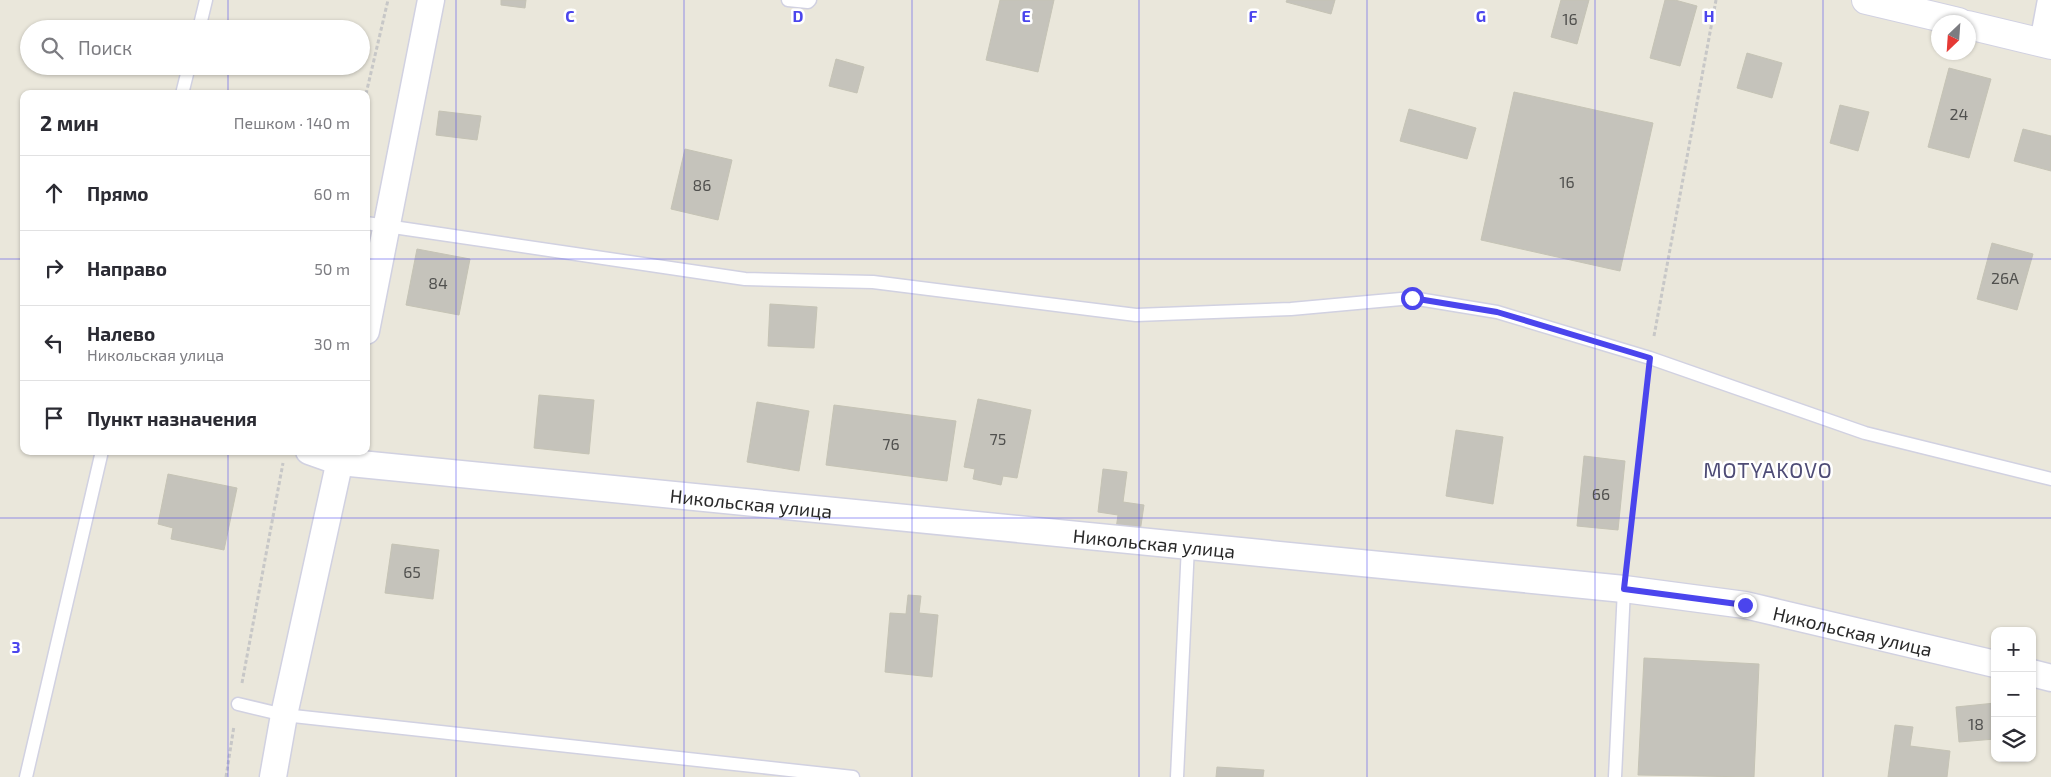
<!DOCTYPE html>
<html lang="ru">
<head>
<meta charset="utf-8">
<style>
	body { margin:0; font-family:"Exo 2",sans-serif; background:#f2f2f3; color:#2b2b33 }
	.controls { position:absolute; right:15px; bottom:15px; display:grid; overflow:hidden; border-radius:10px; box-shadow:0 1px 4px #0004 }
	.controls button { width:45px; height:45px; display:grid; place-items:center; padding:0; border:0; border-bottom:1px solid #e1e1e2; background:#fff; color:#2b2b33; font:25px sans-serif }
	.compass { position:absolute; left:1931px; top:15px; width:45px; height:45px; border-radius:50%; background:#fff; box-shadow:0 1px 4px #0004; rotate:205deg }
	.stop { position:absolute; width:15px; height:15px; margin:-11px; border:4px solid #4b45ed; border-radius:50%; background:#fff }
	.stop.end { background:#4b45ed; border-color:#fff; box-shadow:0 1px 5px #0008 }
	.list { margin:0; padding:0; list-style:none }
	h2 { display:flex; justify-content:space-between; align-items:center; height:65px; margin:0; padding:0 20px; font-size:21px }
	h2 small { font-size:16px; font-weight:400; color:#7c7c81 }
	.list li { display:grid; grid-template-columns:32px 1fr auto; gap:15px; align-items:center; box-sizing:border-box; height:75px; padding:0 20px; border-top:1px solid #e1e1e2 }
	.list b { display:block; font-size:19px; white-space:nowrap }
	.list p { margin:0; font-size:16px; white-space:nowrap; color:#7c7c81 }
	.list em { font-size:16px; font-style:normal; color:#7c7c81 }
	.icon { flex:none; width:28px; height:28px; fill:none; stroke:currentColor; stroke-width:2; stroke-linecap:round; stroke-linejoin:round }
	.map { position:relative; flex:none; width:2051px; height:777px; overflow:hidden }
	.search { position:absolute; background:#fff; box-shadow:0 1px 4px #0004; left:20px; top:20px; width:350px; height:55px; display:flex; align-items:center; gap:12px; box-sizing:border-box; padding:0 18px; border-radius:28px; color:#7c7c81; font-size:19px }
	.panel { position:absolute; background:#fff; box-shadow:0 1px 4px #0004; left:20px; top:90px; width:350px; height:365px; border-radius:10px }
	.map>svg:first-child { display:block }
	.building { fill:#c5c3bb; stroke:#c5c3b5 }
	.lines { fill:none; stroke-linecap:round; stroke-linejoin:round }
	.lane-casing { stroke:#d1d1e1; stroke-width:15 }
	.street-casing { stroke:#d1d1e1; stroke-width:29 }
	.secondary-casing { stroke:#d1d1e1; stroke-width:30 }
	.path { stroke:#c7c7c7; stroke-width:3; stroke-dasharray:4 2.5; stroke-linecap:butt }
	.lane { stroke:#fff; stroke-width:12 }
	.street { stroke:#fff; stroke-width:26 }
	.secondary { stroke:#fff; stroke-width:28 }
	.route { stroke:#4b45ed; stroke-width:6 }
	.grid { fill:none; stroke:#4b45ed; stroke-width:1; stroke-opacity:0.55 }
	.labels { text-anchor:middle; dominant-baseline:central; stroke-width:5; stroke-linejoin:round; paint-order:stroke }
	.number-label { font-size:16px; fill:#50504e }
	.street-label { font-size:19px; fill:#292929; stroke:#fff }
	.quarter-label { font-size:21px; letter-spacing:1px; fill:#4e4c76; stroke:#fff }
	.grid-label { font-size:16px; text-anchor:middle; font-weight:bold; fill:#4b45ed; stroke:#fff; stroke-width:5; stroke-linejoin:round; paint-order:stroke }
</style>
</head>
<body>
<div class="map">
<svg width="2051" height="777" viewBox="0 0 2051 777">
	<rect width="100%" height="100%" fill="#eae7db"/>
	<path class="building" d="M501,0H526L525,8L501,5Z
		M1000,0H1054L1038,72L986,60Z
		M1287,0H1335L1331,14L1286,2Z
		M1561,0H1589L1577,44L1551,37Z
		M1665,0H1675L1697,6L1680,66L1650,58Z
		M1747,53L1782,63L1772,98L1737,88Z
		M836,59L864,67L857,93L829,86Z
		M1949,68L1991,79L1969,158L1928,147Z
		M1514,92L1653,123L1620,271L1481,240Z
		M1840,105L1869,112L1858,151L1830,143Z
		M1409,109L1476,128L1467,159L1400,141Z
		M439,111L481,116L477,140L436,135Z
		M2023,129L2051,136V171L2014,161Z
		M685,149L732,160L718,220L671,209Z
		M1992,243L2033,254L2017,310L1977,299Z
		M417,249L470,259L459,315L406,305Z
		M770,304L817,307L814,348L768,346Z
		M539,395L594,400L589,454L534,448Z
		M978,399L1031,410L1017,478L1003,476L1001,485L973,479L975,469L964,467Z
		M757,402L809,411L799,471L747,462Z
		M834,405L956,421L947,481L826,465Z
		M1456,430L1503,437L1493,504L1446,496Z
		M1584,456L1625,461L1618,530L1577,526Z
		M1103,469L1127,472L1123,502L1144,505L1140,532L1116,529L1118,515L1098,512Z
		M168,474L237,488L224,550L171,539L173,528L158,524Z
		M392,544L439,550L433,599L385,593Z
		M908,595L921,596L919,613L938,615L932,677L885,672L890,613L906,614Z
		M1644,658L1759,664L1754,777L1638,775Z
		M1995,703V739L1959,742L1956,707Z
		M1895,725L1913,727L1910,746L1950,751L1947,777H1888Z
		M1217,767L1264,770L1263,777H1216Z"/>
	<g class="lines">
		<g class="lane-casing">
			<path id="lane" d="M788,0L808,2L810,0
				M199,29L206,0
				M182,94L189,66
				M366,223L745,279L873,282L1136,315L1291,309L1412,298L1497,312L1650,358L1865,433L2051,479
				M238,704L284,715L853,777
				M26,777L102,451
				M1177,777L1188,546
				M1615,777L1624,589"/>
		</g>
		<g class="street-casing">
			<g id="street">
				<path d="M2043,43L2051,0"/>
				<path d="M366,331L431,0"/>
				<path id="s1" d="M309,451L340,462L1624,589L1745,605L1995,664"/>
				<path d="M2032,673L2051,678"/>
				<path d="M273,777L284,715L342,451"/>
			</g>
		</g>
		<g class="secondary-casing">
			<path id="secondary" d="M1866,0L1959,22
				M1968,25L2051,45"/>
		</g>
		<path class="path" d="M366,94L388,0
			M1654,336L1716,0
			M1627,562L1648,379
			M242,683L283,463
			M226,777L234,726"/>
		<use href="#lane" class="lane"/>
		<use href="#street" class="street"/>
		<use href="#secondary" class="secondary"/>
	</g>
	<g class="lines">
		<path class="route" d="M1412,298L1497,312L1650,358L1624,589L1745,605"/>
	</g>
	<path class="grid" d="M228,0V29M456,0V777M684,0V777M912,0V777M1139,0V777M1367,0V777M1595,0V777M1823,0V777M228,66V94M0,259H24M366,259H2051M228,451V777M0,518H2051"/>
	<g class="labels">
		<g class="number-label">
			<text x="1570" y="18">16</text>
			<text x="1959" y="113">24</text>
			<text x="1567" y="181">16</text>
			<text x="702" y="184">86</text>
			<text x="2005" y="277">26А</text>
			<text x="438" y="282">84</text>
			<text x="998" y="438">75</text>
			<text x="891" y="443">76</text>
			<text x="1601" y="493">66</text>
			<text x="412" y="571">65</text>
			<text x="1976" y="723">18</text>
		</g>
		<g class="street-label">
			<text stroke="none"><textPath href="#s1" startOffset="446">Никольская улица</textPath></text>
			<text stroke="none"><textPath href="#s1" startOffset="851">Никольская улица</textPath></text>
			<text stroke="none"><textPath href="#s1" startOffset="1556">Никольская улица</textPath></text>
		</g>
		<g class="quarter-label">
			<text x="1768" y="469">MOTYAKOVO</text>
		</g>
	</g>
	<g class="grid-label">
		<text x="570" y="22">C</text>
		<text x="798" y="22">D</text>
		<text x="1026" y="22">E</text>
		<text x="1253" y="22">F</text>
		<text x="1481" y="22">G</text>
		<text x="1709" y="22">H</text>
		<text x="16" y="653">3</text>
	</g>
</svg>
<div class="controls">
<button>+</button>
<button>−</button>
<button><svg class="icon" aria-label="layers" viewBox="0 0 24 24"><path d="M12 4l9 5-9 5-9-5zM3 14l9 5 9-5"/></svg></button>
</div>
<svg class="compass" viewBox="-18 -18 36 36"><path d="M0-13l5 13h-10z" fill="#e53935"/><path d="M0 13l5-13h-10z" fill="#7c7c81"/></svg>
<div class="stop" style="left:1412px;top:298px"></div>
<div class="stop end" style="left:1745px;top:605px"></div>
<div class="search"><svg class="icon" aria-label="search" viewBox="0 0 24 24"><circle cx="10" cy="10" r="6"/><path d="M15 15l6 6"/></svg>Поиск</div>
<section class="panel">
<h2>2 мин<small>Пешком · 140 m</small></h2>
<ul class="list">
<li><svg class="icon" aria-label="ahead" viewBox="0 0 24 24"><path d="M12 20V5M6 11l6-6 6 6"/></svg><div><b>Прямо</b></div><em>60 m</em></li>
<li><svg class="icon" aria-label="right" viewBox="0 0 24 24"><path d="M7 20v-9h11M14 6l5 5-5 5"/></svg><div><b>Направо</b></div><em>50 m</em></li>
<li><svg class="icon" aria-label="left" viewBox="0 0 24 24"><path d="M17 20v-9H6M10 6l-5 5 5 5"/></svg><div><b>Налево</b><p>Никольская улица</p></div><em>30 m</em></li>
<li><svg class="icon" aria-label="arrive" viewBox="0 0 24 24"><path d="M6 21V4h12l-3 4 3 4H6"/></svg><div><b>Пункт назначения</b></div></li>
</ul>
</section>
</div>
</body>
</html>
